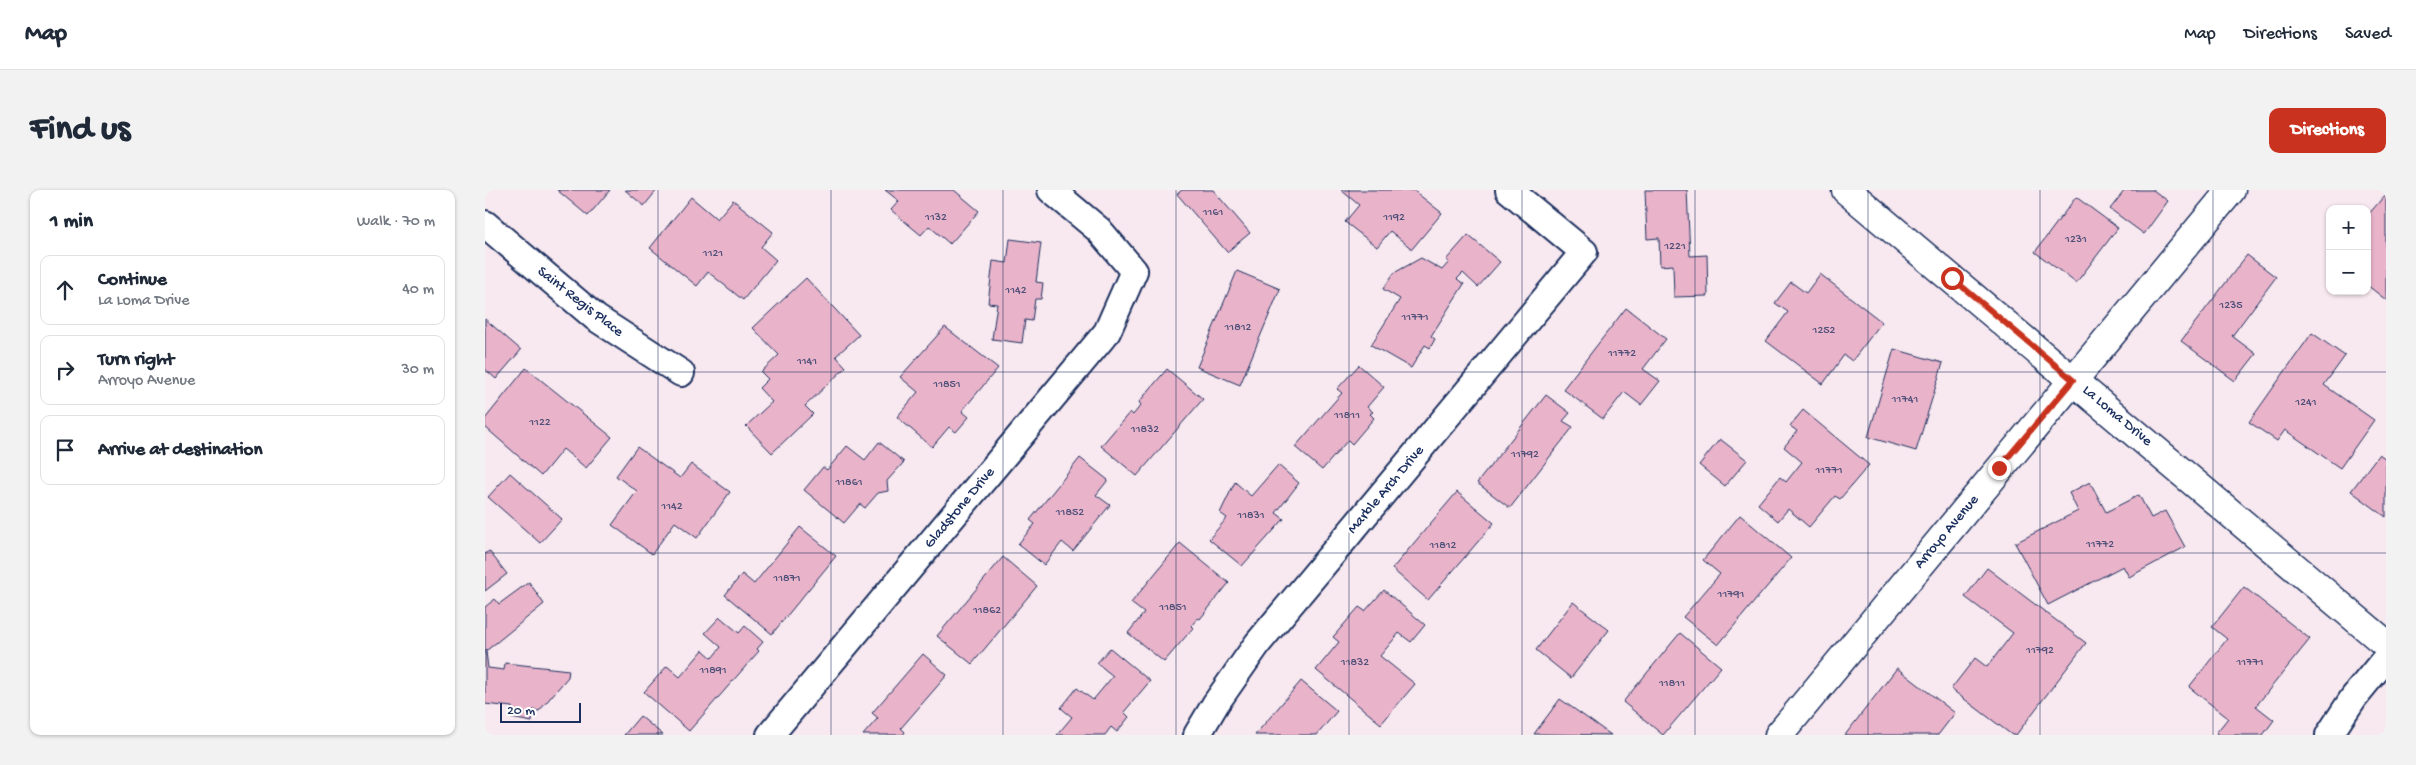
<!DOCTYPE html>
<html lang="en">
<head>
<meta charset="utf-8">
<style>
	body { margin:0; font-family:"Gochi Hand",sans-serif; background:#f2f2f3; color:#1f2937 }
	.controls { position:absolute; right:15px; top:15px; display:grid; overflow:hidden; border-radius:10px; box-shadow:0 1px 4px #0004 }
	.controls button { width:45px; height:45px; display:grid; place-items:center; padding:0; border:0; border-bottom:1px solid #e0e1e3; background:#fff; color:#1f2937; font:25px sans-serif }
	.scale { position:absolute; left:15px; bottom:12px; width:81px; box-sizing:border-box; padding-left:5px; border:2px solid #1b2f5e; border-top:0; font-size:14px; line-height:18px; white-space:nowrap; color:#1b2f5e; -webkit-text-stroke:4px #fff; paint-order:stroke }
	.stop { position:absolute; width:15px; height:15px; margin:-11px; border:4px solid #c8321e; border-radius:50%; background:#fff }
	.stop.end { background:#c8321e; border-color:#fff; box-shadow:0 1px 5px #0008 }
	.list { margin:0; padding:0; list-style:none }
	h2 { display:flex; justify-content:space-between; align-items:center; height:65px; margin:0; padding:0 20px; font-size:21px }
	h2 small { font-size:16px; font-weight:400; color:#747a83 }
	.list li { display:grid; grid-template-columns:32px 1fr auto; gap:15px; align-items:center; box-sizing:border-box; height:70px; margin:0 10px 10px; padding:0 10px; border:1px solid #e0e1e3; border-radius:10px }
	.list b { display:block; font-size:19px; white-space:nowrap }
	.list p { margin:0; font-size:16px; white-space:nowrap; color:#747a83 }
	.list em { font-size:16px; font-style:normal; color:#747a83 }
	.icon { flex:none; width:28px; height:28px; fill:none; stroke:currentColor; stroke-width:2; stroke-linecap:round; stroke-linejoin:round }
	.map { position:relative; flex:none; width:1901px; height:545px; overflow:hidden; border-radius:10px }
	header { display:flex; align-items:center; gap:30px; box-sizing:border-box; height:70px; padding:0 25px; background:#fff; border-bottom:1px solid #e0e1e3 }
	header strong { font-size:24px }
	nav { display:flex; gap:28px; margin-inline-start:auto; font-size:18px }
	.intro { display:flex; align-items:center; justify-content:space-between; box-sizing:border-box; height:120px; padding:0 30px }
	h1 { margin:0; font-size:35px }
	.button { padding:12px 22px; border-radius:10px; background:#c8321e; color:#fff; font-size:18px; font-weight:700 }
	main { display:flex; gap:30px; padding:0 30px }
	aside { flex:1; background:#fff; border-radius:10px; box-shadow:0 1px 4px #0004 }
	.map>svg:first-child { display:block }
	.building { fill:#e9b3ca; stroke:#1b2f5e }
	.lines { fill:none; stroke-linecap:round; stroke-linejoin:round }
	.minor-casing { stroke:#1b2f5e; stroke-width:30 }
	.tertiary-casing { stroke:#1b2f5e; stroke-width:31 }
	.secondary-casing { stroke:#1b2f5e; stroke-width:31 }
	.minor { stroke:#fff; stroke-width:26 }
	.tertiary { stroke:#fff; stroke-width:28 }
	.secondary { stroke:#fff; stroke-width:28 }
	.route { stroke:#c8321e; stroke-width:6 }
	.grid { fill:none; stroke:#1b2f5e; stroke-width:1; stroke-opacity:0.55 }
	.labels { text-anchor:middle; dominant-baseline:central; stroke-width:4.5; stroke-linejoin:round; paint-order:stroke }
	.number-label { font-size:12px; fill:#4e5079 }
	.street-label { font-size:15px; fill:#1b2f5e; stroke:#fff }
</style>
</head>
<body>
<header>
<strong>Map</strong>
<nav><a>Map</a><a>Directions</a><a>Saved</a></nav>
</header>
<div class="intro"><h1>Find us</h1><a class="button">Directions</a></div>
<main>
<aside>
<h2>1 min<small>Walk · 70 m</small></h2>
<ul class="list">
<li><svg class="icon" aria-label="ahead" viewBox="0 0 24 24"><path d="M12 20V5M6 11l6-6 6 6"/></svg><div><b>Continue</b><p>La Loma Drive</p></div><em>40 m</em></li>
<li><svg class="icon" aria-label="right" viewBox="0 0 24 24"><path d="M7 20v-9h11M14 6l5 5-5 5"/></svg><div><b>Turn right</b><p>Arroyo Avenue</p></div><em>30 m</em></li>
<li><svg class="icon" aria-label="arrive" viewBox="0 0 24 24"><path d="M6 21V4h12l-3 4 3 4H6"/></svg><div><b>Arrive at destination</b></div></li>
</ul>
</aside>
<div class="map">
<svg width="1901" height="545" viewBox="0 0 1901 545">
	<rect width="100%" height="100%" fill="#f8e8ef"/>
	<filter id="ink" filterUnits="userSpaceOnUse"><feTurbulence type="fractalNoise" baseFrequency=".02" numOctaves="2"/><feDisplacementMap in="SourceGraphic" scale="10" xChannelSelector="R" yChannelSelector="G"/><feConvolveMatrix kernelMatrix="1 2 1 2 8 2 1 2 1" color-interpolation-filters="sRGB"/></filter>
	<g filter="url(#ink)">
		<path class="building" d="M72,0H125L103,26Z
			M140,0H172L159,16Z
			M400,0H469L494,21L465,54L444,36L436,45L406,20L414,11Z
			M697,0H728L765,43L742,62L692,4Z
			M856,0H928L957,23L927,59L905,41L892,57L860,32L874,15Z
			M1160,0H1202L1205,66L1222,65L1223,106L1189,107L1188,75L1175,76L1174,48L1162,49Z
			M1640,0H1668L1683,11L1659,44L1625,19Z
			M1901,4V110L1882,95V26Z
			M206,7L232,29L248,10L288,42L276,57L291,70L258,110L223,82L212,96L165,58Z
			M1591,7L1633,38L1591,93L1550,62Z
			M983,45L1015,72L993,97L978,83L972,89L979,94L946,146L950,149L945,158L940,155L926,178L886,155L915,109L898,99L909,83L936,68L957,80L964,72L961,70Z
			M525,49L556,53L551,92L558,93L556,109H550L547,131L540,130L537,153L507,149L512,114L503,113L508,71L522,73Z
			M1762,65L1791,87L1747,146L1771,164L1750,191L1696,151Z
			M752,81L795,99L755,195L712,177Z
			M1335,84L1397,132L1367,171L1359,165L1338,194L1281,151L1303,122L1290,113L1306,92L1321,103Z
			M321,88L374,145L351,166L361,177L320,216L328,224L287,263L261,236L287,212L274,198L283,189L276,182L294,165L268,138Z
			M1141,118L1181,149L1158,179L1175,191L1156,215L1139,202L1118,229L1078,199Z
			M0,129L36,160L11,189L0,179Z
			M460,137L513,178L477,221L484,227L471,242L464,237L447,257L412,227L433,202L415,187Z
			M1827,143L1860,166L1839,195L1889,230L1855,278L1800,240L1792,251L1764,232Z
			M1409,159L1458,173L1431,261L1383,247Z
			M874,175L899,197L882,217L888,222L885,224L889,228L867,254L863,250L837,280L810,257L857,203L852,199Z
			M41,178L127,247L101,278L78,259L56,286L0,237V229Z
			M682,179L718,209L652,286L616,256L645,222L648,225L656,215L654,212Z
			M1061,205L1085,223L1078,231L1088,237L1025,318L992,293Z
			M1318,220L1384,275L1355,309L1350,306L1324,337L1303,319L1293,331L1273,314L1295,287L1301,292L1317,272L1299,257L1312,241L1305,236Z
			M1235,249L1262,270L1240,296L1214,275Z
			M394,252L419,272L402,291L403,301L393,303L380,318L375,314L359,333L319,300L338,277L342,280L362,256L380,270Z
			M152,257L195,288L206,274L245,302L212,348L190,332L167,364L127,335L152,301L131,286Z
			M1894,264L1901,269V327L1866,301Z
			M595,268L623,290L611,305L625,315L588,361L577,352L559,375L533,354L550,334L545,330Z
			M793,275L814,293L791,323L799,329L757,376L724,349L742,328L735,323L750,292L766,306Z
			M25,283L77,329L55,353L3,307Z
			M1605,292L1621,322L1654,305L1666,328L1680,321L1700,357L1644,387L1638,376L1563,415L1530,353L1593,321L1584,303Z
			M972,302L1009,333L943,410L907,379Z
			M1255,325L1306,368L1233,455L1198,427L1235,384L1218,370Z
			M315,337L351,366L287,444L240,405L257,384L269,394Z
			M695,353L744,393L715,429L713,428L706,436L708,438L679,472L643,443L659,423L646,413Z
			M4,361L22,384L0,401V364Z
			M518,367L552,396L487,474L452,446Z
			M1502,378L1601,453L1531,545H1527L1466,499L1490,468L1502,477L1528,443L1480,407Z
			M44,392L59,414L1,461L3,478L19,480L20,473L84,480L83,487L54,521L48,520L47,532L26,528L27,517L0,514V417L10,409L14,414Z
			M1759,397L1825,449L1771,516L1789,530L1778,545H1734L1731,543L1743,528L1704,497L1742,449L1727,437Z
			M899,400L940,435L926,452L914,443L895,466L930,494L896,534L831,480L854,452L848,447L874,417L880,421Z
			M1088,412L1124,440L1086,488L1051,460Z
			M235,427L254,443L260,436L278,452L272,459L274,461L204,541L159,502L182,476L195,487L218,460L227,468L236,457L220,443Z
			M1195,443L1236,477L1178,545L1138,512Z
			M625,458L665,491L639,522L644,527L632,542L626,537L620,545H572L587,527L576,518L592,498L608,510L628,486L612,473Z
			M438,464L462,485L416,538L420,542L418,545H378L393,528L387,523Z
			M1412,478L1470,523L1453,545H1360Z
			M816,491L852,521L832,545H770Z
			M1075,509L1126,545L1049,544Z
			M155,526L178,545H139Z"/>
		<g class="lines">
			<g class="minor-casing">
				<path id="minor" d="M0,34L111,128L196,183
					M285,545L622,142L649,81L614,40L566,0
					M712,545L731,513L773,453L1099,62L1024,0
					M1844,545L1869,507L1901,468"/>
			</g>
			<g class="tertiary-casing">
				<path id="tertiary" d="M1294,545L1746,0"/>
			</g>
			<g class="secondary-casing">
				<path id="secondary" d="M1361,0L1901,454"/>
			</g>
			<use href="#minor" class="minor"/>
			<use href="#tertiary" class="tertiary"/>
			<use href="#secondary" class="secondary"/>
		</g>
	</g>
	<g class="lines" filter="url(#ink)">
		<path class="route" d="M1467,88L1588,190L1514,278"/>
	</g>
	<path class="grid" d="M173,0V545M346,0V545M518,0V545M691,0V545M864,0V545M1037,0V545M1210,0V545M1383,0V545M1555,0V545M1728,0V545M0,182H1901M0,363H1901"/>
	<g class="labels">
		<g class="number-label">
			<text x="728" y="23">1161</text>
			<text x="451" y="28">1132</text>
			<text x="909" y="28">1192</text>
			<text x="1591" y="50">1231</text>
			<text x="1190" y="57">1221</text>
			<text x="228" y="64">1121</text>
			<text x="531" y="101">1142</text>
			<text x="1746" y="116">1235</text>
			<text x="930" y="128">11771</text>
			<text x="753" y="138">11812</text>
			<text x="1339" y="141">1252</text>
			<text x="1137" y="164">11772</text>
			<text x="322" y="172">1141</text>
			<text x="462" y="195">11851</text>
			<text x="1420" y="210">11741</text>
			<text x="1821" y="213">1241</text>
			<text x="862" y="226">11811</text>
			<text x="55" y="233">1122</text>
			<text x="660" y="240">11832</text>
			<text x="1040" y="265">11792</text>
			<text x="1344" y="281">11771</text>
			<text x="364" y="293">11861</text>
			<text x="187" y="317">1142</text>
			<text x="585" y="323">11852</text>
			<text x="766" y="326">11831</text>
			<text x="1615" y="355">11772</text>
			<text x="958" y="356">11812</text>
			<text x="302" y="389">11871</text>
			<text x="1246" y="405">11791</text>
			<text x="688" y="418">11851</text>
			<text x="502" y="421">11862</text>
			<text x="1555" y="461">11792</text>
			<text x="870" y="473">11832</text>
			<text x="1765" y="473">11771</text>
			<text x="228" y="481">11891</text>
			<text x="1187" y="494">11811</text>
		</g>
		<g class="street-label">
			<text transform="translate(95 112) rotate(38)">Saint Regis Place</text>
			<text transform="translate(1632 226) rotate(40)">La Loma Drive</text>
			<text transform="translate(901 300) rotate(-50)">Marble Arch Drive</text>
			<text transform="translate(475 318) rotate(-50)">Gladstone Drive</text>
			<text transform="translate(1462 342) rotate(-50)">Arroyo Avenue</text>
		</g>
	</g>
</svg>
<div class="controls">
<button>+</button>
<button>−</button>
</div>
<div class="scale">20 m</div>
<div class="stop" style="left:1467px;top:88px"></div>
<div class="stop end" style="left:1514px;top:278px"></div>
</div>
</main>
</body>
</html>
